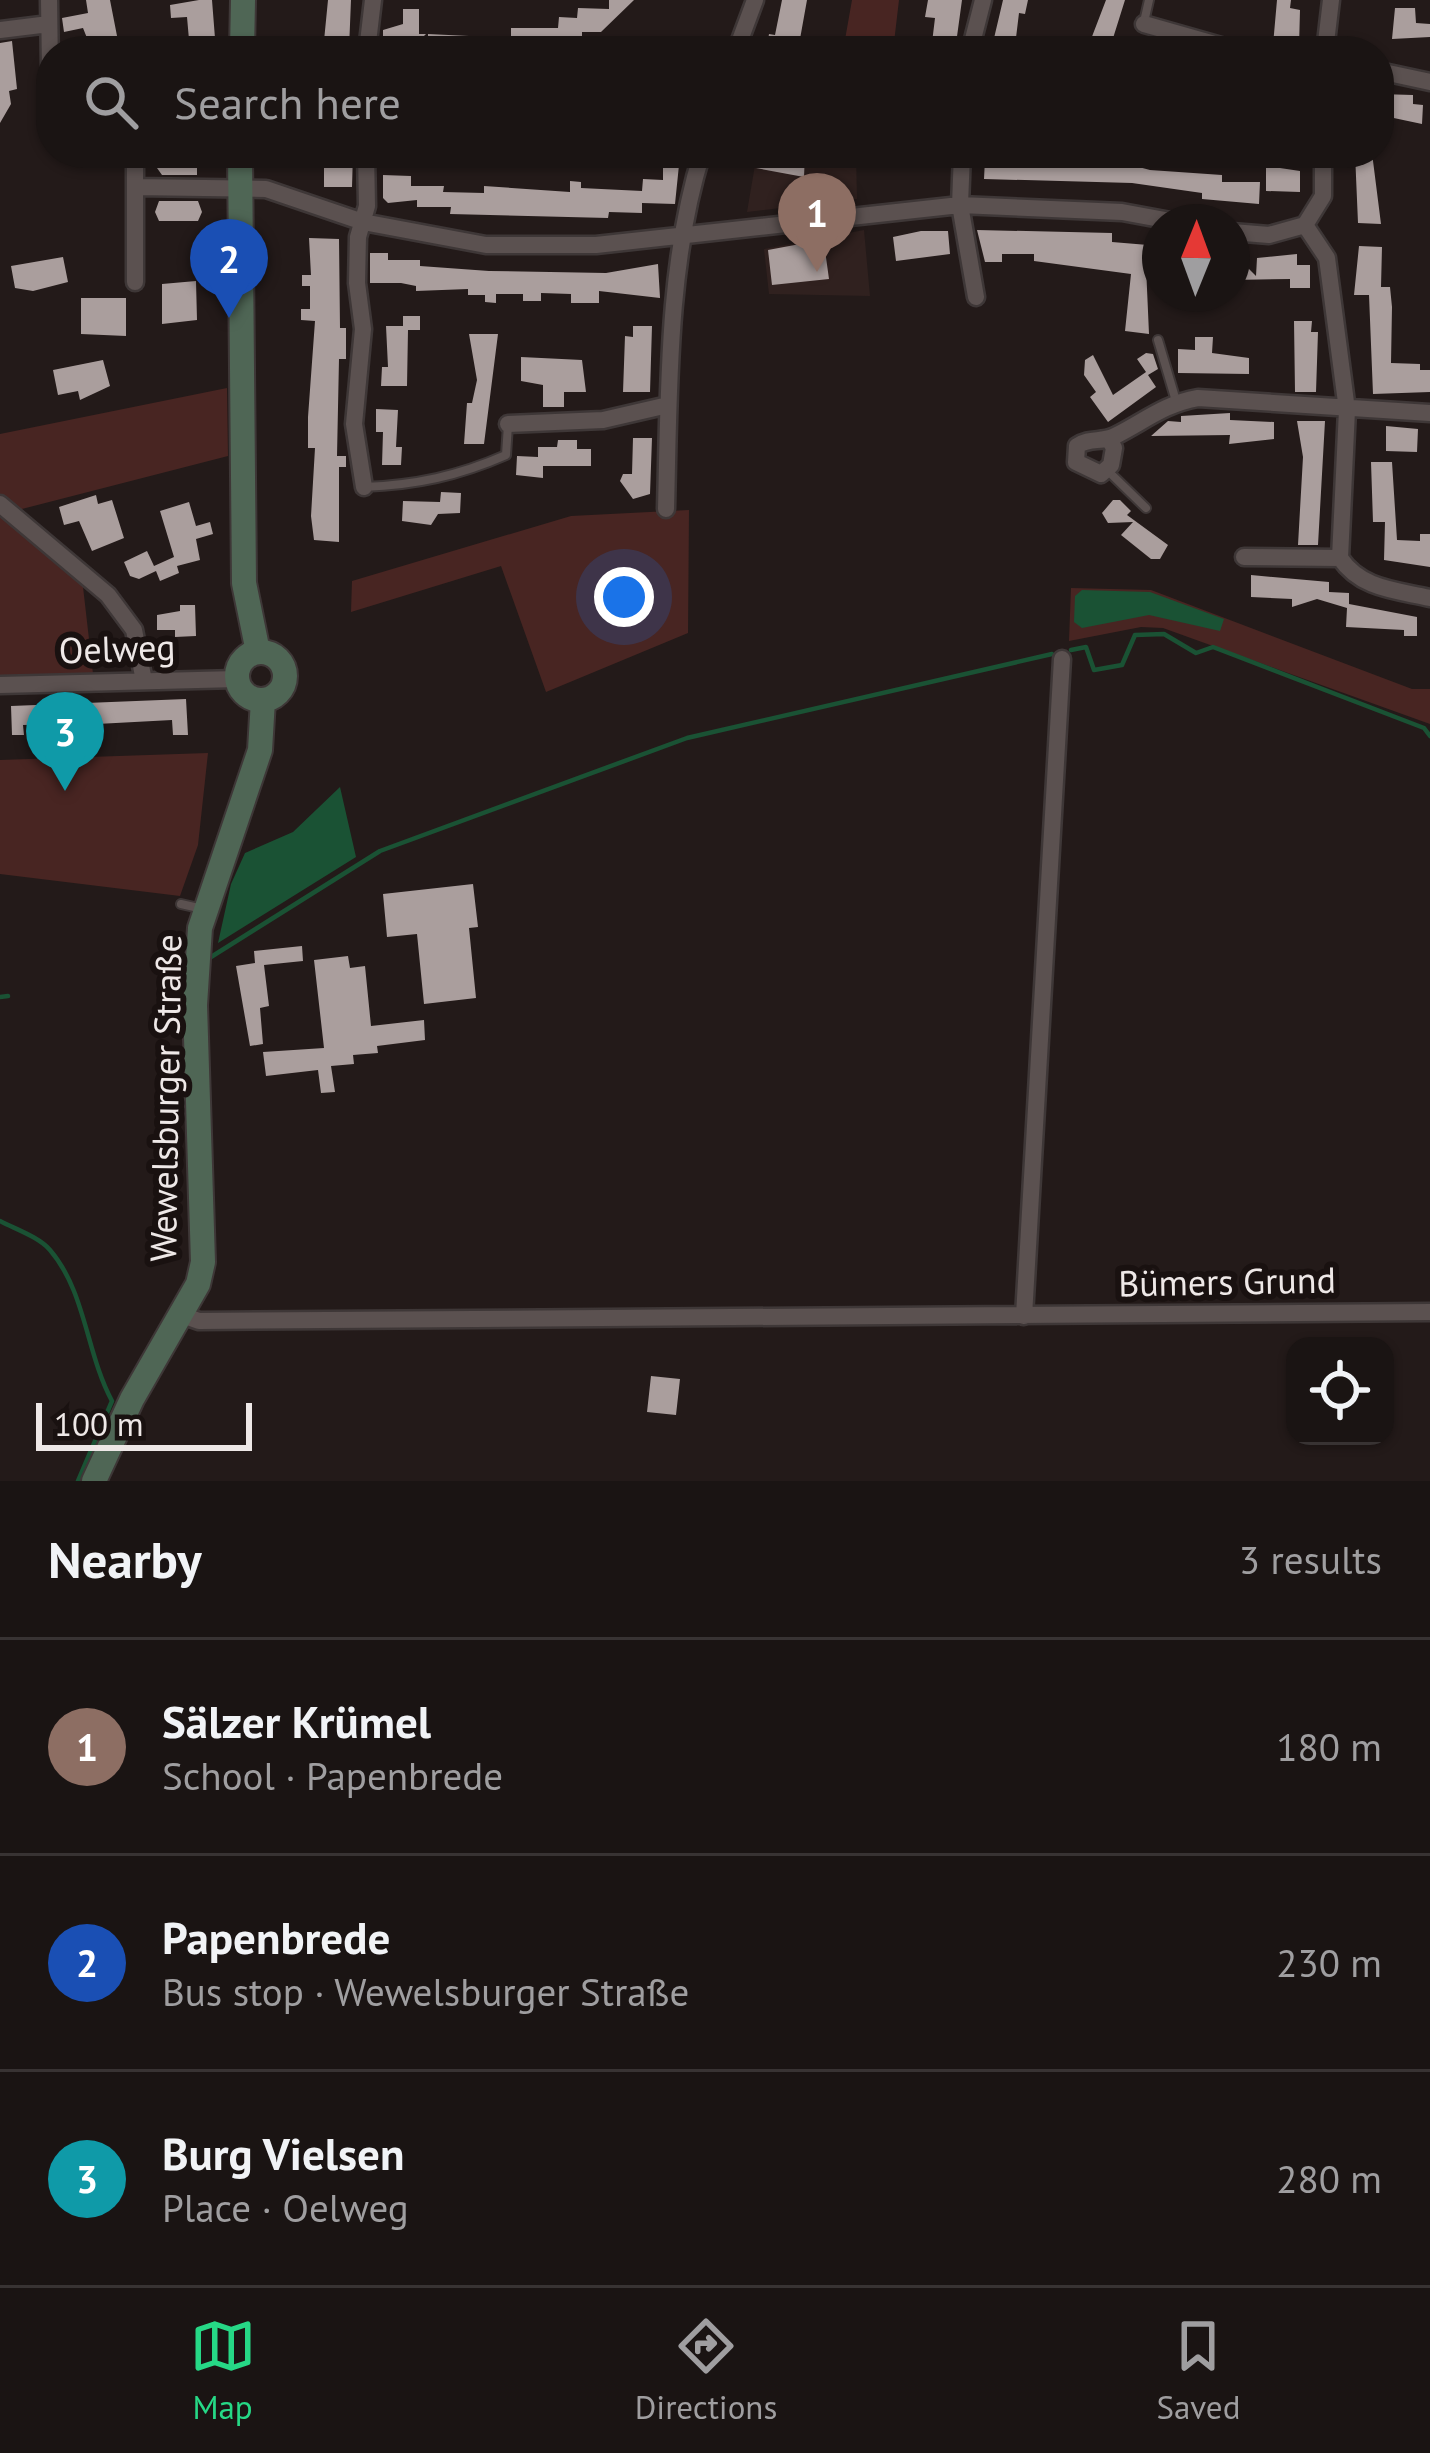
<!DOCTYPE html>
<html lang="en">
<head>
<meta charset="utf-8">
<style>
	body { margin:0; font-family:"PT Sans",sans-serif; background:#231d1c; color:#f1f3f6 }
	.controls { position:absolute; right:36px; bottom:36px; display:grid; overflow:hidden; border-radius:24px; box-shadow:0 3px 9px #0004 }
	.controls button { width:108px; height:108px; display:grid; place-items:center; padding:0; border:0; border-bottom:3px solid #383333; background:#1a1413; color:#f1f3f6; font:60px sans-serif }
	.compass { position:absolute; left:1142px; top:204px; width:108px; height:108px; border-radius:50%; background:#1a1413; box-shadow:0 3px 9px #0004; rotate:1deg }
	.scale { position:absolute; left:36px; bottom:30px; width:216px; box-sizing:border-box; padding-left:12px; border:6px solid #eee8e7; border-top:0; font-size:33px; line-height:42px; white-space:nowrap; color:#eee8e7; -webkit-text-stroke:9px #191110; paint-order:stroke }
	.you { position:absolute; left:624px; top:597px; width:42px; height:42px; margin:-30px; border:9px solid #fff; border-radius:50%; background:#1a73e8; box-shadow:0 0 0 18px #1a73e833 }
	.badge { display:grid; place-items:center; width:78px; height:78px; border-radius:50%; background:#26d886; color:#fff; font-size:39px; font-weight:700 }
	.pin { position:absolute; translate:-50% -99px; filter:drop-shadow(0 3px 6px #0008) }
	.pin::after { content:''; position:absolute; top:63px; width:42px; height:36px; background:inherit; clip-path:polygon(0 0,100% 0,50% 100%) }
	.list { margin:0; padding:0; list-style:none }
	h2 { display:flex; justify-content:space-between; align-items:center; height:156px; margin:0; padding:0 48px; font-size:51px }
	h2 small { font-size:39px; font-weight:400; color:#9f9ea0 }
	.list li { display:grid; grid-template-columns:78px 1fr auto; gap:36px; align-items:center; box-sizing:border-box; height:216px; padding:0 48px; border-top:3px solid #383333 }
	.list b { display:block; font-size:45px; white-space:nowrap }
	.list p { margin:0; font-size:39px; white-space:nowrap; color:#9f9ea0 }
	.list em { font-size:39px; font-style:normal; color:#9f9ea0 }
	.icon { flex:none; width:66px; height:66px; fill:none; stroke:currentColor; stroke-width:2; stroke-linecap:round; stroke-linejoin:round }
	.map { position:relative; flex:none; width:1430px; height:1481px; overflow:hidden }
	.search { position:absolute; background:#1a1413; box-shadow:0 3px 9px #0004; left:36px; right:36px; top:36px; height:132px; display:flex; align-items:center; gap:30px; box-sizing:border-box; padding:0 42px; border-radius:48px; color:#9f9ea0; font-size:45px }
	.sheet { height:804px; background:#1a1413 }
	nav { display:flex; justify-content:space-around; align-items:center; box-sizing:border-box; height:168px; border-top:3px solid #383333; background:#1a1413; font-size:33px; color:#9f9ea0 }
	nav a { display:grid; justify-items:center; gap:6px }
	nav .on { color:#26d886 }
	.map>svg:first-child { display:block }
	.built { fill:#30211f }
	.green { fill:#482522 }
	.water { fill:#1a5234 }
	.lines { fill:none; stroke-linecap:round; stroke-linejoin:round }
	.stream { stroke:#1a5234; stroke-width:4.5 }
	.building { fill:#aa9e9d }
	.service-casing { stroke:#3e3737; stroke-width:12 }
	.minor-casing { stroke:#3e3737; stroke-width:21 }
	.secondary-casing { stroke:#3e3737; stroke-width:28 }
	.service { stroke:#5b5150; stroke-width:8 }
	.minor { stroke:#5b5150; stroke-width:16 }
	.secondary { stroke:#4f6655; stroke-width:24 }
	.labels { text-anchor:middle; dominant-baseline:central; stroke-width:12; stroke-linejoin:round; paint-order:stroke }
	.street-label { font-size:36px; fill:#eee8e7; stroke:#191110 }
</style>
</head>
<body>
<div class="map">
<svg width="1430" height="1481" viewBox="0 0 1430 1481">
	<rect width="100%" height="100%" fill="#231a19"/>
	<path class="built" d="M757,153H856L857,199L747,212Z
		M864,230L870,296L769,294L764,249Z"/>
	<path class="green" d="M852,0H899L893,51H843Z
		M227,388L228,456L18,510L0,496V434Z
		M689,510L688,633L546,692L501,566L351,612L352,581L571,516Z
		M0,514L82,578L93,674L0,678Z
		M1071,588L1151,590L1412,689H1430V724L1163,628L1141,627L1069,641Z
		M208,753L198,845L180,896L0,874V760Z"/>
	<path class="water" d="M1082,590L1150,592L1224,619L1220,631L1149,615L1082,628L1074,622L1075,596Z
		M340,787L356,857L218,943L231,884L245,853L293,832Z"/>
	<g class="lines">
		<path class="stream" d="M1071,650L1086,647L1094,670L1122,665L1135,635L1164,634L1196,653L1213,647L1424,728L1430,736
			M211,957L380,851L687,738L1052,654
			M0,997L8,996
			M0,1221C15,1229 39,1237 50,1250C86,1292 86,1353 112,1401L78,1481"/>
	</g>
	<path class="building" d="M86,0H110L118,41L113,48H91L83,28L64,32L62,18L88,13Z
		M199,0H212L216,51H190L187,17L171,18L170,5Z
		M328,0H351L349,49L323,51Z
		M609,0H634L601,32H582V40H548V51H428V34L511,38V28H558L559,17L577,18L578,8L609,9Z
		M782,0H807L800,39L792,38L790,51H766L769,34L775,35Z
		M928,0H962L955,51H931L935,18L925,17Z
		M1003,0H1028L1025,14L1019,13L1015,46L991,51Z
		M1106,0H1125L1109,51L1088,47Z
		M1277,0H1291L1290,8L1300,10L1299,47L1273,45Z
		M1395,8H1415L1416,23L1430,24V37L1392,39Z
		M403,9H419V34H426L410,50H392L383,41V30L403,24Z
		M12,41L17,89L9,91L11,104L0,123V43Z
		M1379,94L1413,95V104L1423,105L1422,124L1389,117V105H1379Z
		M161,153H197V175H162L157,168Z
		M324,153H353L352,187H324Z
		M758,153H805L804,177L756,168Z
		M1048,153L1065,156V162H1120L1150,170L1222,175V182H1260L1259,204L1202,199V193L1132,183L984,179L985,159Z
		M1355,153H1372L1381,224L1358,223Z
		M663,165H679L675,204L642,203V213L609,212L608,218L450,214L451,207H417V200L388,203L383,198V175L411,176V186H444L443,192L484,193V186L570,192V181L581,182V188L642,191L643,179L663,180Z
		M1266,166L1300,171V192L1266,191Z
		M159,201H198L202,212L198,221H159L155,212Z
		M977,230L1112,233V242L1160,246V266H1146L1149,334L1125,331L1131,274L1034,261V254H1002V262H985Z
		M921,231H948L950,254L896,261L893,237Z
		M309,238L339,239L340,328H346V359H339L337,456H346V467H339V542L314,540L311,516L315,448H308V417L315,321L301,320V309H310V286H302V275H311Z
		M816,241L824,243L829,279L772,285L768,250Z
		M1359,246L1382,247L1381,287H1390L1392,307L1391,363L1420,364V370H1430V392L1373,394L1369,295H1354Z
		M1232,252L1256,276L1257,258L1297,254V265H1310V288H1290V279L1232,280Z
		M370,253H388V260H420V266L489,271L606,273L658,264L660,298L599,291V303H571V294L541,293V301H523V294H496V303L485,302V295H468V289L416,291V286L401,283H370Z
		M63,257L68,282L33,291L15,288L11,266Z
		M196,281L197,320L162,324V284Z
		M81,298H126V336L81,334Z
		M403,316H420V330H408L407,386H381L382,367H388L386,326H403Z
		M1294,321H1312L1311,332H1318L1316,392H1295Z
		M633,326H652L650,392H623L625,336L633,337Z
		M469,334H498L484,444H464L467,403H472L477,380Z
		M1195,337H1213L1212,353L1249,358V374L1178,373V349L1195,350Z
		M1146,353L1153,354L1158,369L1148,375L1156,387L1108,422L1090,397L1096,392L1084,375L1085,360L1093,355L1113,395L1146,372L1137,359Z
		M521,357L582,360L586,392H564V407H543V385L521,381Z
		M103,360L110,386L80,400L78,391L58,395L53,370Z
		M376,409L398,410L396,447H402L401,465H382L383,432H376Z
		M1230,413V420L1274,422V439L1229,444L1230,435L1151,436L1168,421L1181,422V416Z
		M1297,421H1325L1318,545H1298L1303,457Z
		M1386,426L1418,429L1417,452L1386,451Z
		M633,438H652L650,494L633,499L620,481L623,474H632Z
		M558,440H577V449H591V466H543V478L516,475L517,456L538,457V447H557Z
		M1371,462H1392L1397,540L1420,541V534H1430V567L1384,560L1385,522H1373Z
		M441,492L461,493L460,513L438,514L431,525L402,521L403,501L440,502Z
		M96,495L98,504L112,500L124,538L92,551L79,521L64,525L59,507Z
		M1113,500H1120L1131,511L1127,515L1168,545L1160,559H1151L1121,535L1133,522L1108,523L1102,513Z
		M189,502L196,526L210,522L213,534L196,539L200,560L177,566L179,573L160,581L156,571L139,579L130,576L124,562L147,551L154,566L174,557L160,511Z
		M1251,575L1329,582V592L1349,593V604L1417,617V636H1404V630L1346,627L1347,608L1317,599L1292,607V599L1251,597Z
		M180,605H195L196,636L175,637V630H157V615L180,611Z
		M186,699L188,735H173L172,720L97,724L98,733L72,734V724L23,725L24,735H12L11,706Z
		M473,884L478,927L469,928L476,998L424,1004L417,934L387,937L383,894Z
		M302,946L303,961L264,965L269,1006L260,1008L263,1044L250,1046L236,966L255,963L254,951Z
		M348,956L350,968L365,966L371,1026L424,1020L425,1040L377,1046L378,1053L353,1055L354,1064L331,1066L335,1092L321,1093L318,1070L266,1076L263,1052L324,1048L314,960Z
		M651,1376L680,1379L676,1415L647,1412Z"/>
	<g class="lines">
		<g class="service-casing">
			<path id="service" d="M1144,22L1149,0
				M1158,340L1176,401
				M1107,470L1146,508
				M364,487C416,485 458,476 506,455L508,425
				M181,904L203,909"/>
		</g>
		<g class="minor-casing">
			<path id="minor" d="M49,0L50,69
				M1144,24L1239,51
				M0,30L49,24
				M367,51L373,0
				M736,51L755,0
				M970,51L983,0
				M1325,51L1331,0
				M1379,71L1430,82
				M962,153L960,205L976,297
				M135,187L266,189L363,222L486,245H596L960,205L1122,212L1176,222
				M1305,225L1327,258L1347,410L1340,558C1361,589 1395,590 1430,598
				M1232,232L1269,235L1305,225L1323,196V153
				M135,282V153
				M508,424L603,420L668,405
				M1109,439L1114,448L1111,465L1101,474L1076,462L1077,446C1090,437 1101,443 1115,436C1145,421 1164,404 1198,398L1430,413
				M364,487L354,424L363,329L357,283L358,237L367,206L366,153
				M0,504L108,595L134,630L144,681
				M666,509C669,393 667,264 702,153
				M1244,557L1340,558
				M0,685L237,679
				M182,1315L199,1321L1430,1312
				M1024,1316L1062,659"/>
		</g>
		<g class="secondary-casing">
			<path id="secondary" d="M242,51L243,0
				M240,153L244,583L258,652
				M237 676a24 24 0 1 1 48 0a24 24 0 1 1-48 0Z
				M94,1481L132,1399L198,1284L203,1262L195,1005L200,928L260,750L263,700"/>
		</g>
		<use href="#service" class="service"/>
		<use href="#minor" class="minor"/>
		<use href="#secondary" class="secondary"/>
	</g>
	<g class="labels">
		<g class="street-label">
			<text transform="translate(117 648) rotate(-2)">Oelweg</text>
			<text transform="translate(165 1098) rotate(-89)">Wewelsburger Straße</text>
			<text transform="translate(1227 1281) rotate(-1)">Bümers Grund</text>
		</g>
	</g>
</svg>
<div class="controls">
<button><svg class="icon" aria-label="locate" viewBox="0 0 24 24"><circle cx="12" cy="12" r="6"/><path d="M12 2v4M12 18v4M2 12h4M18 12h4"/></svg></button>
</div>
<svg class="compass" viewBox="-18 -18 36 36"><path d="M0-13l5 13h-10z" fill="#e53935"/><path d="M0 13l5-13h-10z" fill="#9f9ea0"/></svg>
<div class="scale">100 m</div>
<div class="you"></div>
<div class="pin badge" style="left:817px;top:272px;background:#8d6e63">1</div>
<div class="pin badge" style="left:229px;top:318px;background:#1a4fb4">2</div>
<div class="pin badge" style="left:65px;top:791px;background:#0f9aa8">3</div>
<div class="search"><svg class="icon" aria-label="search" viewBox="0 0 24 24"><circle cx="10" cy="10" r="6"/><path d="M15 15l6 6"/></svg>Search here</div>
</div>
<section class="sheet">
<h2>Nearby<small>3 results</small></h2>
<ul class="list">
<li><span class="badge" style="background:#8d6e63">1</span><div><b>Sälzer Krümel</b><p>School · Papenbrede</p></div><em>180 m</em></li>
<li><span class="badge" style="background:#1a4fb4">2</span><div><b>Papenbrede</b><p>Bus stop · Wewelsburger Straße</p></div><em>230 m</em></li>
<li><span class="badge" style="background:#0f9aa8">3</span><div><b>Burg Vielsen</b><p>Place · Oelweg</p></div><em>280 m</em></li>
</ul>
</section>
<nav>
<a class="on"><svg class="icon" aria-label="map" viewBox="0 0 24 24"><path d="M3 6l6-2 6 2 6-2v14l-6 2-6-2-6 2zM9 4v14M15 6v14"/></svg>Map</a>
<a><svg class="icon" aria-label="directions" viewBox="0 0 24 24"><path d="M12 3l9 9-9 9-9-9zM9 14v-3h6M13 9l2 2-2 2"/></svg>Directions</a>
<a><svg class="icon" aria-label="saved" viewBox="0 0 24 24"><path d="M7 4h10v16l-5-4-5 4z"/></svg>Saved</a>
</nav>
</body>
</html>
